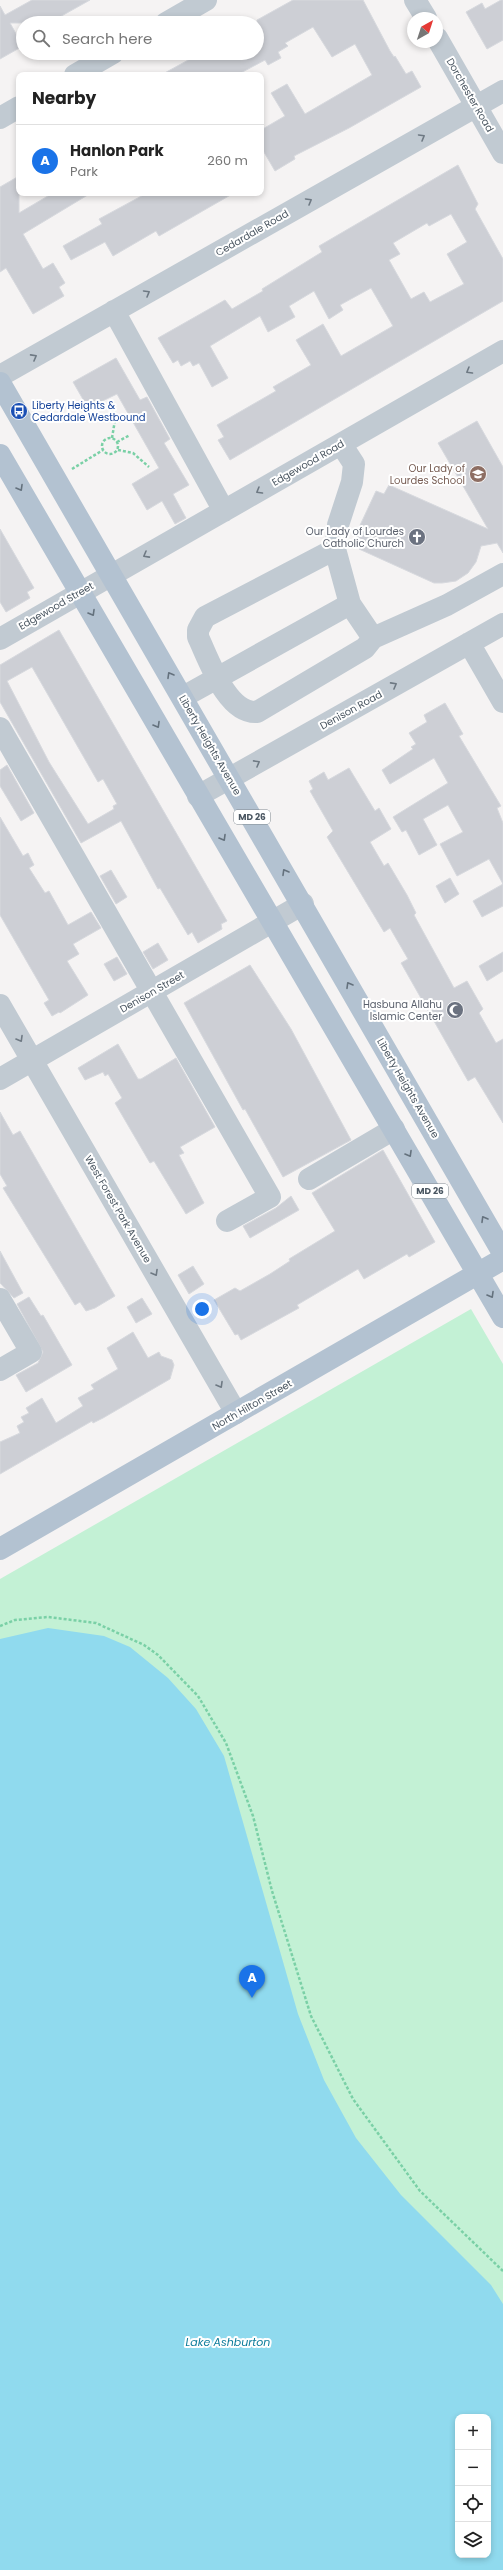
<!DOCTYPE html>
<html lang="en">
<head>
<meta charset="utf-8">
<style>
	body { margin:0; font-family:Poppins,sans-serif; background:#f2f2f2; color:#222 }
	.controls { position:absolute; right:12px; bottom:12px; display:grid; overflow:hidden; border-radius:8px; box-shadow:0 2px 6px #0003 }
	.controls button { width:36px; height:36px; display:grid; place-items:center; padding:0; border:0; border-bottom:1px solid #e0e0e0; background:#fff; color:#222; font:20px sans-serif }
	.compass { position:absolute; left:407px; top:12px; width:36px; height:36px; border-radius:50%; background:#fff; box-shadow:0 2px 6px #0003; rotate:39deg }
	.you { position:absolute; left:202px; top:1309px; width:14px; height:14px; margin:-10px; border:3px solid #fff; border-radius:50%; background:#1a73e8; box-shadow:0 0 0 6px #1a73e833 }
	.badge { display:grid; place-items:center; width:26px; height:26px; border-radius:50%; background:#1a73e8; color:#fff; font-size:13px; font-weight:700 }
	.pin { position:absolute; translate:-50% -33px; filter:drop-shadow(0 1px 2px #0008) }
	.pin::after { content:''; position:absolute; top:21px; width:14px; height:12px; background:inherit; clip-path:polygon(0 0,100% 0,50% 100%) }
	.list { margin:0; padding:0; list-style:none }
	h2 { display:flex; justify-content:space-between; align-items:center; height:52px; margin:0; padding:0 16px; font-size:17px }
	h2 small { font-size:13px; font-weight:400; color:#767676 }
	.list li { display:grid; grid-template-columns:26px 1fr auto; gap:12px; align-items:center; box-sizing:border-box; height:72px; padding:0 16px; border-top:1px solid #e0e0e0 }
	.list b { display:block; font-size:15px; white-space:nowrap }
	.list p { margin:0; font-size:13px; white-space:nowrap; color:#767676 }
	.list em { font-size:13px; font-style:normal; color:#767676 }
	.icon { flex:none; width:22px; height:22px; fill:none; stroke:currentColor; stroke-width:2; stroke-linecap:round; stroke-linejoin:round }
	.map { position:relative; flex:none; width:503px; height:2570px; overflow:hidden }
	.search { position:absolute; background:#fff; box-shadow:0 2px 6px #0003; left:16px; top:16px; width:248px; height:44px; display:flex; align-items:center; gap:10px; box-sizing:border-box; padding:0 14px; border-radius:22px; color:#767676; font-size:15px }
	.panel { position:absolute; background:#fff; box-shadow:0 2px 6px #0003; left:16px; top:72px; width:248px; height:124px; border-radius:8px }
	.map>svg:first-child { display:block }
	.green { fill:#c3f1d5; fill-rule:evenodd }
	.water { fill:#90daee; fill-rule:evenodd }
	.building { fill:#cdcfd5; stroke:#d7d9de; fill-rule:evenodd }
	.lines { fill:none; stroke-linecap:round; stroke-linejoin:round }
	.path { stroke:#7ad0a6; stroke-width:2.5; stroke-dasharray:3 2; stroke-linecap:butt }
	.minor { stroke:#c1cad2; stroke-width:22 }
	.major { stroke:#b3c2d1; stroke-width:22 }
	.oneway { stroke:#6e7983 }
	.oneway2 { stroke:#64717d }
	.labels { text-anchor:middle; dominant-baseline:central; stroke-width:4; stroke-linejoin:round; paint-order:stroke }
	.shield { fill:#fff; stroke:#808990; stroke-width:1 }
	.shield-label { font-size:9px; font-weight:bold; fill:#4a5661 }
	.street-label { font-size:10px; fill:#4a5661; stroke:#fff }
	.transit-label { font-size:10px; fill:#164399; stroke:#fff; text-anchor:start }
	.education-label { font-size:10px; fill:#785e54; stroke:#fff; text-anchor:end }
	.worship-label { font-size:10px; fill:#5b616d; stroke:#fff; text-anchor:end }
	.water-label { font-size:11px; font-style:italic; fill:#0c7c9b; stroke:#fff }
</style>
</head>
<body>
<div class="map">
<svg width="503" height="2570" viewBox="0 0 503 2570">
	<rect width="100%" height="100%" fill="#f5f3f3"/>
	<path class="green" d="M471,1309L503,1364V2570H0V1579ZM458,2417H488V2555H458Z"/>
	<path class="water" d="M48,1628L104,1636L130,1647L168,1678L196,1709L224,1756L298,2014L324,2080L356,2138L401,2195L491,2285L503,2304V2570H0V1639ZM458,2417H488V2555H458Z"/>
	<path class="building" d="M32,0H90L49,23H10L23,46L0,59V6L5,15Z
		M293,0H363L390,51L394,57L395,56L406,74L412,71L421,87L349,128L294,156L295,159L275,171L261,147V130L285,116L271,93L287,84L305,114L372,75L355,44L332,57L313,27L285,43L288,46L278,52L281,58L268,65L265,60L237,75H161L201,53H257V20Z
		M501,0H503V40L487,49L466,12L482,3L485,9Z
		M458,165L478,204L475,209L503,259V301L230,460L218,440L224,437L217,425L276,391L273,387L311,365L296,340L323,324L341,356L393,326L371,288L340,305L343,310L329,319L314,291L289,306L295,317L268,332L260,316L210,346L228,378L212,387L199,363L193,366L190,361L181,366L178,360L173,363L158,338L225,300L232,309L263,291L262,289L322,252L319,246ZM451,214L467,242L447,254L464,284L430,302L424,292L411,299L389,260L400,254L393,243L427,223L429,226Z
		M19,176V213L53,193H91L23,234L43,269L53,263L65,283L59,287L64,296L33,314L6,268L0,272V187Z
		M147,193H234L159,236L156,231L113,256L105,242L71,260L63,246L102,224L99,219Z
		M116,358L140,400L147,397L170,439L164,443L189,485L173,494L186,518L175,524L162,501L147,510L132,484L159,468L117,394L88,408L73,382Z
		M477,421L503,467V553L497,543L481,546L476,562L468,573L456,581L442,583H434L359,549L363,540L355,536L376,491L384,494L389,485L488,529L438,443Z
		M0,529L34,588L27,592L30,598L6,612L0,602Z
		M59,630L227,921L221,924L222,929L198,943L192,932L188,935L160,888L158,889L121,821L81,843L0,702V665ZM32,667L98,782L103,779L117,804L113,806L114,809L88,824L49,762L7,681Z
		M445,703L463,734L459,736L501,806L497,808L503,823V884L489,859L457,876L440,844L463,832L448,805L423,819L437,845L419,855L406,830L402,832L393,817L448,783L434,758L390,784L382,770L413,749L411,747L416,744L409,733L427,722L424,715Z
		M7,765L34,813L21,821L0,786V770Z
		M349,768L375,811L379,808L391,829L370,842L384,866L388,863L407,895L416,913L414,915L454,988L467,981L483,1009L479,1013L496,1043L503,1039V1123L475,1077L468,1081L401,963L408,959L390,928L384,932L327,837L333,831L310,791L313,789L309,781L324,772L328,780Z
		M0,817L23,856L28,853L34,865L29,868L45,893L49,891L68,925L91,912L101,928L73,944L79,954L67,961L88,995L60,1013L59,1012L52,1016L44,1003L49,1000L0,915Z
		M111,870L127,897L116,904L100,876Z
		M450,878L459,894L445,903L436,886Z
		M503,884V906L482,917L473,901Z
		M158,943L168,960L153,969L143,952Z
		M503,952V971L487,981L479,966Z
		M117,957L127,974L114,981L104,964Z
		M250,965L291,1029L351,1140L283,1177L245,1109L243,1110L184,1003Z
		M118,1044L138,1079H141L176,1058L215,1127L180,1147L184,1153L179,1155L204,1203L186,1214L154,1161L150,1163L115,1103L122,1098L108,1074L105,1076L103,1072L85,1080L78,1068Z
		M0,1112L13,1135L20,1131L115,1296L95,1308L86,1311L80,1302L75,1305L3,1188L7,1186L0,1174Z
		M383,1150L435,1242L409,1257L407,1254L364,1279L358,1269L297,1305L299,1308L279,1319L241,1340L238,1334L235,1335L214,1300L235,1288L240,1291L270,1274L290,1261L289,1259L335,1231L312,1193Z
		M291,1196L299,1210L250,1238L243,1226L276,1208Z
		M0,1251L23,1293L14,1298L0,1283Z
		M193,1266L204,1284L189,1294L178,1275Z
		M29,1297L41,1316L43,1315L72,1365L26,1392L16,1375L38,1363L43,1352L17,1304Z
		M142,1298L152,1314L136,1323L127,1307Z
		M133,1332L148,1358L159,1352L161,1356L172,1360L174,1365L170,1379L103,1418L93,1423L92,1421L0,1474V1442L20,1433L17,1426L24,1422L21,1417L29,1413L26,1408L42,1398L56,1423L83,1406L78,1398L94,1389L91,1385L118,1369L107,1348Z"/>
	<g class="lines">
		<path class="path" d="M102 446a8 8 0 1 1 16 0a8 8 0 1 1-16 0Z
			M112,438L115,420L113,402
			M117,442L130,435
			M118,450L133,453L149,467
			M72,469L103,450
			M0,1626L15,1620L48,1617L96,1623L144,1645L158,1655L198,1696L226,1743L253,1816L272,1891L311,2016L353,2099L420,2191L503,2271"/>
		<path class="minor" d="M415,0L426,18
			M166,23L206,0
			M437,38L503,153
			M75,75L113,53
			M0,118L19,107
			M114,311L224,511
			M0,376L503,91
			M341,444L354,464L352,482L338,525L335,549L350,604L373,638L447,605L503,574
			M335,549L205,617L198,630V637C209,660 227,714 257,712L365,648L373,638
			M0,639L503,351
			M469,643L503,702
			M183,697L350,604
			M0,728L270,1197L227,1221
			M198,796L503,624
			M0,1005L236,1413
			M0,1079L303,904
			M309,1179L394,1129
			M0,1299L31,1352L0,1370"/>
		<path class="major" d="M0,383L503,1253
			M0,455L503,1317
			M0,1549L503,1259"/>
	</g>
	<defs><path id="oneway-chevron" d="M-2-3.5L2.5 0L-2 3.5" fill="none" stroke-width="1.6" stroke-linecap="round" stroke-linejoin="round"/></defs>
	<g class="oneway">
		<use href="#oneway-chevron" transform="translate(422 137) rotate(-30)"/>
		<use href="#oneway-chevron" transform="translate(309 201) rotate(-30)"/>
		<use href="#oneway-chevron" transform="translate(147 293) rotate(-30)"/>
		<use href="#oneway-chevron" transform="translate(34 357) rotate(-29)"/>
		<use href="#oneway-chevron" transform="translate(469 371) rotate(150)"/>
		<use href="#oneway-chevron" transform="translate(259 491) rotate(150)"/>
		<use href="#oneway-chevron" transform="translate(146 555) rotate(151)"/>
		<use href="#oneway-chevron" transform="translate(394 685) rotate(-29)"/>
		<use href="#oneway-chevron" transform="translate(257 763) rotate(-29)"/>
		<use href="#oneway-chevron" transform="translate(20 1039) rotate(60)"/>
		<use href="#oneway-chevron" transform="translate(155 1273) rotate(60)"/>
		<use href="#oneway-chevron" transform="translate(220 1385) rotate(60)"/>
	</g>
	<g class="oneway2">
		<use href="#oneway-chevron" transform="translate(20 488) rotate(60)"/>
		<use href="#oneway-chevron" transform="translate(92 613) rotate(60)"/>
		<use href="#oneway-chevron" transform="translate(170 675) rotate(-120)"/>
		<use href="#oneway-chevron" transform="translate(157 725) rotate(60)"/>
		<use href="#oneway-chevron" transform="translate(223 838) rotate(60)"/>
		<use href="#oneway-chevron" transform="translate(285 872) rotate(-120)"/>
		<use href="#oneway-chevron" transform="translate(349 985) rotate(-120)"/>
		<use href="#oneway-chevron" transform="translate(409 1154) rotate(60)"/>
		<use href="#oneway-chevron" transform="translate(484 1219) rotate(-120)"/>
		<use href="#oneway-chevron" transform="translate(491 1295) rotate(60)"/>
	</g>
	<defs>
		<g id="bus-disc" transform="scale(0.9)"><circle r="9.5" fill="#1a4fb4" stroke="#fff"/><path d="M-5-6H5V4H4V6H2V4H-2V6H-4V4H-5ZM-3.5-4V0h7V-4ZM-3.5 1.2v1.5H-2V1.2ZM2 1.2v1.5H3.5V1.2Z" fill="#fff"/></g>
		<g id="school-disc" transform="scale(0.9)"><circle r="9.5" fill="#8d6e63" stroke="#fff"/><path d="M0-5L7-2L0 1L-7-2ZM-4 1L0 2.5L4 1V4Q0 6-4 4Z" fill="#fff"/></g>
		<g id="church-disc" transform="scale(0.9)"><circle r="9.5" fill="#6b7280" stroke="#fff"/><path d="M-1.2-6h2.4v3.5h3.3v2.4h-3.3V6h-2.4V-.1h-3.3v-2.4h3.3Z" fill="#fff"/></g>
		<g id="mosque-disc" transform="scale(0.9)"><circle r="9.5" fill="#6b7280" stroke="#fff"/><path d="M3.5-4.9A6 6 0 1 0 3.5 4.9A5 5 0 1 1 3.5-4.9Z" fill="#fff"/></g>
	</defs>
	<g fill-rule="evenodd">
		<use href="#bus-disc" x="19" y="411"/>
		<use href="#school-disc" x="478" y="474"/>
		<use href="#church-disc" x="417" y="537"/>
		<use href="#mosque-disc" x="455" y="1010"/>
	</g>
	<g class="labels">
		<g class="shield">
			<rect x="234" y="810" width="36" height="14" rx="3"/>
			<rect x="412" y="1184" width="36" height="14" rx="3"/>
		</g>
		<g class="shield-label">
			<text x="252" y="817">MD 26</text>
			<text x="430" y="1191">MD 26</text>
		</g>
		<g class="street-label">
			<text transform="translate(470 95) rotate(60)">Dorchester Road</text>
			<text transform="translate(252 233) rotate(-30)">Cedardale Road</text>
			<text transform="translate(308 463) rotate(-30)">Edgewood Road</text>
			<text transform="translate(56 606) rotate(-30)">Edgewood Street</text>
			<text transform="translate(351 710) rotate(-29)">Denison Road</text>
			<text transform="translate(210 745) rotate(60)">Liberty Heights Avenue</text>
			<text transform="translate(152 992) rotate(-30)">Denison Street</text>
			<text transform="translate(408 1088) rotate(60)">Liberty Heights Avenue</text>
			<text transform="translate(118 1209) rotate(60)">West Forest Park Avenue</text>
			<text transform="translate(252 1405) rotate(-30)">North Hilton Street</text>
		</g>
		<g class="transit-label">
			<text x="32" y="405">Liberty Heights &amp;<tspan x="32" dy="12">Cedardale Westbound</tspan></text>
		</g>
		<g class="education-label">
			<text x="465" y="468">Our Lady of<tspan x="465" dy="12">Lourdes School</tspan></text>
		</g>
		<g class="worship-label">
			<text x="404" y="531">Our Lady of Lourdes<tspan x="404" dy="12">Catholic Church</tspan></text>
			<text x="442" y="1004">Hasbuna Allahu<tspan x="442" dy="12">Islamic Center</tspan></text>
		</g>
		<g class="water-label">
			<text x="228" y="2342">Lake Ashburton</text>
		</g>
	</g>
</svg>
<div class="controls">
<button>+</button>
<button>−</button>
<button><svg class="icon" aria-label="locate" viewBox="0 0 24 24"><circle cx="12" cy="12" r="6"/><path d="M12 2v4M12 18v4M2 12h4M18 12h4"/></svg></button>
<button><svg class="icon" aria-label="layers" viewBox="0 0 24 24"><path d="M12 4l9 5-9 5-9-5zM3 14l9 5 9-5"/></svg></button>
</div>
<svg class="compass" viewBox="-18 -18 36 36"><path d="M0-13l5 13h-10z" fill="#e53935"/><path d="M0 13l5-13h-10z" fill="#767676"/></svg>
<div class="you"></div>
<div class="pin badge" style="left:252px;top:1998px">A</div>
<div class="search"><svg class="icon" aria-label="search" viewBox="0 0 24 24"><circle cx="10" cy="10" r="6"/><path d="M15 15l6 6"/></svg>Search here</div>
<section class="panel">
<h2>Nearby<small></small></h2>
<ul class="list">
<li><span class="badge">A</span><div><b>Hanlon Park</b><p>Park</p></div><em>260 m</em></li>
</ul>
</section>
</div>
</body>
</html>
